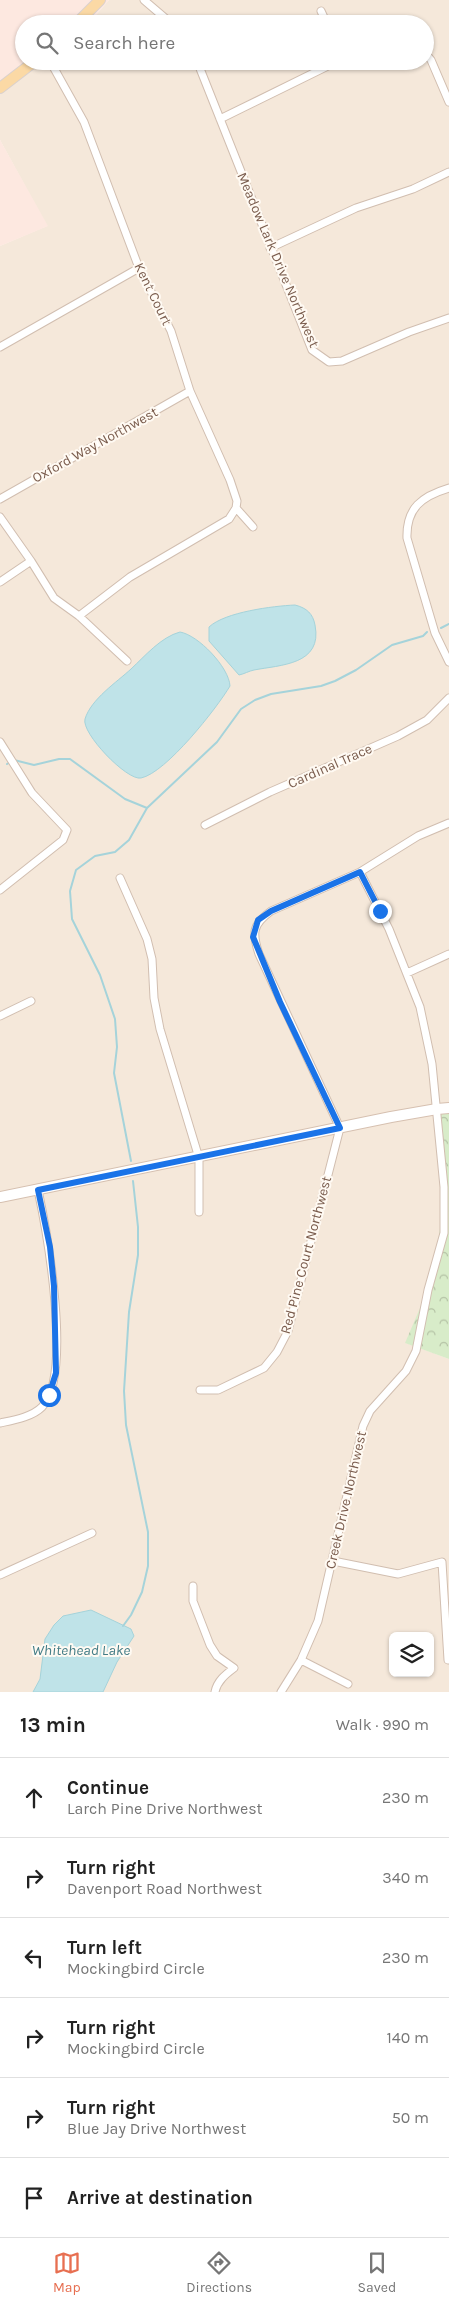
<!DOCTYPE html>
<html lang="en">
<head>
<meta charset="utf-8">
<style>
	body { margin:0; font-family:Karla,sans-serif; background:#f6f6f6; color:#222 }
	.controls { position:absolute; right:15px; bottom:15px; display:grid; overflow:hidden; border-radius:8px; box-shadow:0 1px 4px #0004 }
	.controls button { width:45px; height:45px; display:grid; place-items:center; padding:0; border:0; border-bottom:1px solid #e0e0e0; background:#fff; color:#222; font:25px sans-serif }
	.stop { position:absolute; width:15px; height:15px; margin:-11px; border:4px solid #1a73e8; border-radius:50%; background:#fff }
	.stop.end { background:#1a73e8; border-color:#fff; box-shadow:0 1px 5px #0008 }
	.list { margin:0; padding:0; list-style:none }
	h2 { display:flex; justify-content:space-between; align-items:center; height:65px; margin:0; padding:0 20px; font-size:21px }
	h2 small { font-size:16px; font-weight:400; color:#767676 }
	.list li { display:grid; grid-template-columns:32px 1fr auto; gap:15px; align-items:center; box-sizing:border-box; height:80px; padding:0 20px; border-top:1px solid #e0e0e0 }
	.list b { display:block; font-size:19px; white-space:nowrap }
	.list p { margin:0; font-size:16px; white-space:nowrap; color:#767676 }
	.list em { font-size:16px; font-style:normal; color:#767676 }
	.icon { flex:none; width:28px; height:28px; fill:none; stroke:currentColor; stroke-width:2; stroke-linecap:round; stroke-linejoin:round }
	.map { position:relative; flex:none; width:449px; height:1692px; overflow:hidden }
	.search { position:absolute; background:#fff; box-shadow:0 1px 4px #0004; left:15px; right:15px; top:15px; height:55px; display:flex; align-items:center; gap:12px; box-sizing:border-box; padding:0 18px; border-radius:28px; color:#767676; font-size:19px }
	.sheet { height:545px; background:#fff }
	nav { display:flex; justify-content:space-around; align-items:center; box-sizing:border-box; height:70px; border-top:1px solid #e0e0e0; background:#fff; font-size:14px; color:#767676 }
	nav a { display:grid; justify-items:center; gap:2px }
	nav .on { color:#e76f51 }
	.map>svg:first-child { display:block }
	.residential { fill:#f5e8da; fill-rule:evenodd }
	.commercial { fill:#fde8e0 }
	.forest { fill:url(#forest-crowns) }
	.water { fill:#bfe3e8; stroke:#a5d3da }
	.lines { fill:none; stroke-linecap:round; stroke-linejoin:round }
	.stream { stroke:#a5d3da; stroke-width:2 }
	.street-casing { stroke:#d1beb0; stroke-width:9 }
	.secondary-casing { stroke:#d6c0b0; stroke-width:12 }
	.primary-casing { stroke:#dad1cd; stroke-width:12 }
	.street { stroke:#fff; stroke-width:7 }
	.secondary { stroke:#fff; stroke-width:10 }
	.primary { stroke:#fbd9a5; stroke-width:10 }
	.route { stroke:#1a73e8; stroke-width:6 }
	.labels { text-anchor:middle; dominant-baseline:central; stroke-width:4; stroke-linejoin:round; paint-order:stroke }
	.street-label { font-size:14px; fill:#7a5c4d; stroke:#fffaf3 }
	.water-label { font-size:15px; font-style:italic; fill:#437c86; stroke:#fffaf3 }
</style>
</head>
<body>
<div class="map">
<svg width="449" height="1692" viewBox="0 0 449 1692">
	<defs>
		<pattern id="forest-crowns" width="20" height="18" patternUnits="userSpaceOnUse" patternTransform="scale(1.25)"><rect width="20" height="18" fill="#d8ecc9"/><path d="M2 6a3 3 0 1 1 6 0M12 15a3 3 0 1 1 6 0" fill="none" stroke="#b4c2a5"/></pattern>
	</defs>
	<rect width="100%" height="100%" fill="#fdf6ec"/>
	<path class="residential" d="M109,0H449V1114L440,1113L443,1209L432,1280L406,1343L449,1359V1692H0V246L47,226L0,140V91L42,61H425V24H88ZM393,1636H430V1673H393Z"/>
	<path class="commercial" d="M0,0H109L88,24H24V61H42L0,91Z
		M0,140L48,226L0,246Z"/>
	<path class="forest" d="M440,1113L449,1114V1359L405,1343L432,1280L443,1209Z"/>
	<path class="water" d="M295,605C307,608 313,614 315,625C323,665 280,665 254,670C249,671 244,674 239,675L209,641V627C225,612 273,606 295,605Z
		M180,632C198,635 229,667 230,686C217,708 166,773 141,778C127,781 81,733 85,719C91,699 117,682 131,669C145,656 161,637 180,632Z
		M91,1610L131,1629L134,1636L117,1662L103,1692H33L40,1679L45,1639L54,1625L63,1616Z"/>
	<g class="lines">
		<path class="stream" d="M441,628L449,624
			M7,764L14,760L34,765L59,759H70L125,799L147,808
			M131,1161L114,1073L117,1047L115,1019L100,975L72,919L70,891L76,870L95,856L115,852L129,840L147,808L217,742L241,709L255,700L271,694L321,686L335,681L356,670L392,645L423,636L427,632
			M123,1626L131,1615L142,1592L148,1566V1532L126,1425L124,1391L129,1312L138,1255V1227L133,1181"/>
		<g class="street-casing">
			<path id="street" d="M144,0L172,24
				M321,11L327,24
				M425,53L431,60L449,102
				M50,61L84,122L139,268L171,331L190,391L230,480L237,501L236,508L253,527
				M197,61L312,350L329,362L342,361L409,332L449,318
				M220,119L338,61
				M270,248L356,208L413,189L449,172
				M0,347L139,268
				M449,488C422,496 406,508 407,538L435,633L449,662
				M0,499L190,391
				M0,517L31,561L54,598L79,616L127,661
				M0,582L31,561
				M79,616L130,577L229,519L236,508
				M0,742L32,793L67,830L63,840L0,890
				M205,825L270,792L398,736L427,720L449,698
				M120,878L147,939L152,959L154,998L160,1029L199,1158V1212
				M407,973L449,954
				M0,1016L31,1001
				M200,1390H218L264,1368L277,1352L288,1331L340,1128L259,954C252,933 252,925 271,911L360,872L418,836L449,823
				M0,1423C14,1420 32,1417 42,1407C73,1375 47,1232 38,1190
				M333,1561L398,1574L442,1562L448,1660
				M0,1575L92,1533
				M193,1586V1601L210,1645L217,1656L234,1668C226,1674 217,1681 215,1692
				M301,1660L348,1684
				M281,1692L301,1660L318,1621L363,1426L370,1411L406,1371L416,1351L428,1290L444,1233V1187L432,1064L420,1007L389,929L360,872"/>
		</g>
		<g class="secondary-casing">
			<path id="secondary" d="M0,1197L391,1117L437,1109L449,1108"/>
		</g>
		<g class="primary-casing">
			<path id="primary" d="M76,24L100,0
				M0,88L35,61"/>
		</g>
		<use href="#street" class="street"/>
		<use href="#secondary" class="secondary"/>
		<use href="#primary" class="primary"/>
	</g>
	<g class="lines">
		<path class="route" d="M49,1395L56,1373L54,1286L50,1247L38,1190L340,1128L280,1002L253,937L258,920L271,911L360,872L380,911"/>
	</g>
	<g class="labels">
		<g class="street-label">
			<text transform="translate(278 260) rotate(67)">Meadow Lark Drive Northwest</text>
			<text transform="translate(153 294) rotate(64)">Kent Court</text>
			<text transform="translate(95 445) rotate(-29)">Oxford Way Northwest</text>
			<text transform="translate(330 766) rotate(-24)">Cardinal Trace</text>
			<text transform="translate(306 1255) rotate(-75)">Red Pine Court Northwest</text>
			<text transform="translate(346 1500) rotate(-77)">Creek Drive Northwest</text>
		</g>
		<g class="water-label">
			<text x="81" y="1650">Whitehead Lake</text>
		</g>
	</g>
</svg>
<div class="controls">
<button><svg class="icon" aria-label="layers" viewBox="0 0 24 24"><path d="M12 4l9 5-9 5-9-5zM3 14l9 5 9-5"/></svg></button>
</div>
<div class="stop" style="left:49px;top:1395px"></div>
<div class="stop end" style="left:380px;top:911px"></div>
<div class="search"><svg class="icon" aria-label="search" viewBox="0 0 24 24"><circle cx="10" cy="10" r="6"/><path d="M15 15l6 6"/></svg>Search here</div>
</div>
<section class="sheet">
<h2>13 min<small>Walk · 990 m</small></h2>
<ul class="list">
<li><svg class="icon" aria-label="ahead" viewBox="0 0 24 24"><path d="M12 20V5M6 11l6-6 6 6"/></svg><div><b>Continue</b><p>Larch Pine Drive Northwest</p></div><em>230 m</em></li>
<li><svg class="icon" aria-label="right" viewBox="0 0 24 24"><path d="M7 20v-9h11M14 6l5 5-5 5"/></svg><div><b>Turn right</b><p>Davenport Road Northwest</p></div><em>340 m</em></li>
<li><svg class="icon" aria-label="left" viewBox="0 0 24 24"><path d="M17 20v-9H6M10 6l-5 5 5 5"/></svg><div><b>Turn left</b><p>Mockingbird Circle</p></div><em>230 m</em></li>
<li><svg class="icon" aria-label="right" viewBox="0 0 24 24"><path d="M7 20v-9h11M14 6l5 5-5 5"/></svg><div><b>Turn right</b><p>Mockingbird Circle</p></div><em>140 m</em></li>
<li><svg class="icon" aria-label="right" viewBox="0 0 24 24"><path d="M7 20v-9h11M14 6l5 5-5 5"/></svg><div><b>Turn right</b><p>Blue Jay Drive Northwest</p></div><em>50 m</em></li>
<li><svg class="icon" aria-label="arrive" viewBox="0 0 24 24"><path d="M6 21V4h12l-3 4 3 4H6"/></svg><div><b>Arrive at destination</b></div></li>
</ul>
</section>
<nav>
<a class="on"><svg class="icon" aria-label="map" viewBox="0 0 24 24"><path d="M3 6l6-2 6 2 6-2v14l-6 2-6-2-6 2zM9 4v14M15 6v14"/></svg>Map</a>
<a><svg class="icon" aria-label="directions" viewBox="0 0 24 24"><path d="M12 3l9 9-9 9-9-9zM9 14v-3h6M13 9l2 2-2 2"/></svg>Directions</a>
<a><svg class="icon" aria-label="saved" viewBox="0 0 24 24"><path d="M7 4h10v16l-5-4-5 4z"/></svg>Saved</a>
</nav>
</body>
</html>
